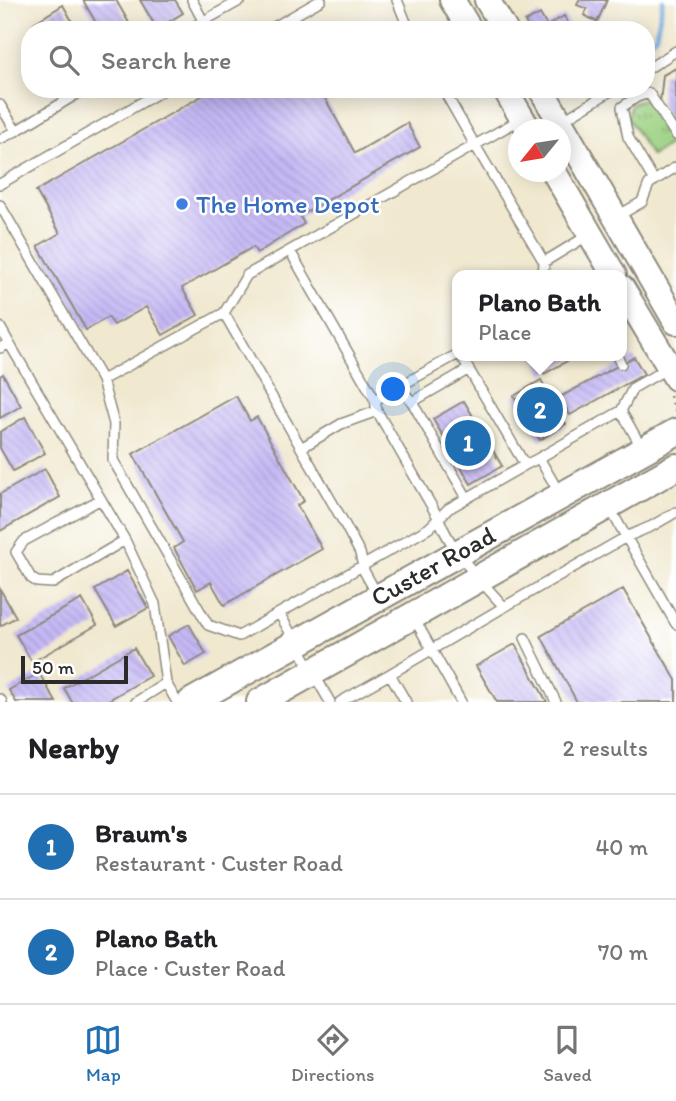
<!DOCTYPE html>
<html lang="en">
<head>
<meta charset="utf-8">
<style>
	body { margin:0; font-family:Itim,sans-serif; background:#f2f2f2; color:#202124 }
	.compass { position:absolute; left:508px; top:119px; width:63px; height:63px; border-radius:50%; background:#fff; box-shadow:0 4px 18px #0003; rotate:240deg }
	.scale { position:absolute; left:21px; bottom:18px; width:107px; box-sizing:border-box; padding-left:7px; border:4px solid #2b2b2b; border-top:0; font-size:19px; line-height:24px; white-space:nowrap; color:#2b2b2b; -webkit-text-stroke:5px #fff; paint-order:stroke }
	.you { position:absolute; left:394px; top:390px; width:24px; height:24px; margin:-18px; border:5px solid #fff; border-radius:50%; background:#1a73e8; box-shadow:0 0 0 10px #1a73e833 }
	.badge { display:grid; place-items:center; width:46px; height:46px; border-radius:50%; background:#1f6fb2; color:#fff; font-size:23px; font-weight:700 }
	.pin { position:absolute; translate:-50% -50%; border:4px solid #fff; box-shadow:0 2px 7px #0006 }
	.popup { position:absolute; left:452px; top:270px; width:175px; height:91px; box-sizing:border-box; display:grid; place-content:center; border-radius:14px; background:#fff; filter:drop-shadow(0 2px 5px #0005); font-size:23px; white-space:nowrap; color:#757577 }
	.popup b { font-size:26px; color:#202124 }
	.popup::after { content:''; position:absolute; left:50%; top:100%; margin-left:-14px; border:14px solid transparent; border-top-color:#fff }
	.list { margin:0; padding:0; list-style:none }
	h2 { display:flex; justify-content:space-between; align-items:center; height:91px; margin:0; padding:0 28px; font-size:30px }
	h2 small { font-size:23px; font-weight:400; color:#757577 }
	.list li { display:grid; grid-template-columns:46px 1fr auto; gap:21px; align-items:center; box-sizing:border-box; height:105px; padding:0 28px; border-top:2px solid #e0e0e0 }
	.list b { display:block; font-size:26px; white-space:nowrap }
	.list p { margin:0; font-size:23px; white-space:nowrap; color:#757577 }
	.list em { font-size:23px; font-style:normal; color:#757577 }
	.icon { flex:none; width:38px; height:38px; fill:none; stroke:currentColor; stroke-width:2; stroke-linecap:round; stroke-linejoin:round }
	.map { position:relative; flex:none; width:676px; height:702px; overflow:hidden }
	.search { position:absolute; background:#fff; box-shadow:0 4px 18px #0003; left:21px; right:21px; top:21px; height:77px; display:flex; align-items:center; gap:18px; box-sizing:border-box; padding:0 24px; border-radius:28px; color:#757577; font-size:26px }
	.sheet { height:301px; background:#fff }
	nav { display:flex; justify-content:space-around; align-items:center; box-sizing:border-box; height:98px; border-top:2px solid #e0e0e0; background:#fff; font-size:19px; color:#757577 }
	nav a { display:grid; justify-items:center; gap:4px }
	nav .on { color:#1f6fb2 }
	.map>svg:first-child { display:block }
	.grass { fill:url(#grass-tufts); stroke:#647e56; stroke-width:2 }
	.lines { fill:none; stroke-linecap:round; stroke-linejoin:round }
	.stream { stroke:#73a8e0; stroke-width:4.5 }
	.building { fill:url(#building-back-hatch) }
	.lane-casing { stroke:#8e8a7d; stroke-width:12 }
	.secondary-casing { stroke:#8e8a7d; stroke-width:28 }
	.primary-casing { stroke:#8e8a7d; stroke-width:30 }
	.path { stroke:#8e8a7d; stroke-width:2.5; stroke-dasharray:2 5; stroke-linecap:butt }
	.lane { stroke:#fff; stroke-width:9 }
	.secondary { stroke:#fff; stroke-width:24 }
	.primary { stroke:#fff; stroke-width:26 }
	.shop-dot { fill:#3f7fe0; stroke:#fff; stroke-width:2.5 }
	.labels { text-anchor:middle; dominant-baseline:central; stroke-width:5; stroke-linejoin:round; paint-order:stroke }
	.shop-label { font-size:26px; fill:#366cbe; stroke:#fff; text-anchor:start }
	.street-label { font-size:26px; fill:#2b2b2b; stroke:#fff }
</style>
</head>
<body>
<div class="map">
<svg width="676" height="702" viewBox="0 0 676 702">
	<defs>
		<pattern id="grass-tufts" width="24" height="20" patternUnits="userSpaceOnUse" patternTransform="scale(1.75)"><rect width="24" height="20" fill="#9cd182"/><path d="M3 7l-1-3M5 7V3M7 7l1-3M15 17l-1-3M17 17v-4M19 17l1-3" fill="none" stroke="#7faa6b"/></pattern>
		<pattern id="building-back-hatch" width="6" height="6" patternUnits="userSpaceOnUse" patternTransform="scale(1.75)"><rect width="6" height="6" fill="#c5b8f5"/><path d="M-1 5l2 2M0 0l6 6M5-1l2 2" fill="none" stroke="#a99ed2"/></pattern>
	</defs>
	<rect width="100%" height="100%" fill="#fff"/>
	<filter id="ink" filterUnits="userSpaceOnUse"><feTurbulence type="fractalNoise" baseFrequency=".0143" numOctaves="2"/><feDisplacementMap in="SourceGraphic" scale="14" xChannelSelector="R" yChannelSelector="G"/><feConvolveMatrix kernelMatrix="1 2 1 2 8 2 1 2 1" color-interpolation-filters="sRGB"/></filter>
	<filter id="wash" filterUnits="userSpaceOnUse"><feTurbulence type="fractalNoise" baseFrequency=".00686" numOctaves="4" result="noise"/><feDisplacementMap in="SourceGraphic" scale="28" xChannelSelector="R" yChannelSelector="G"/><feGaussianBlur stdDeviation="1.57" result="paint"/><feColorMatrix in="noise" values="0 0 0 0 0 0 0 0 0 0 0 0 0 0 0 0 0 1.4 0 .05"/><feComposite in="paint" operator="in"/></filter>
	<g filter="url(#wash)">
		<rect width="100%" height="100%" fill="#f0e8cf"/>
		<path class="grass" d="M643,99L650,102L672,143L651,156L628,118L631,104Z"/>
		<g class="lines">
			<path class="stream" d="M646,44L656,35L663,0"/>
		</g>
		<g id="blocks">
			<path class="building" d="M83,0H116L133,30H100Z
				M140,0H175L183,13L157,29Z
				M579,0H607L597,22L584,15L587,9L577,5Z
				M63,5L77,30H38L34,23Z
				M540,14L547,26L564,16L572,30H530L525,22Z
				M676,68V131L660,103L663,75Z
				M214,89H320L355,153L407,123L420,147L300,216L304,224L257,253L253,247L182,288L198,315L163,335L146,307L114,325L108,317L86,330L38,246L60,233L36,191Z
				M534,356H576L544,374Z
				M634,357L644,374L570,415L560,397Z
				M3,374L21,406L0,418V376Z
				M541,380L566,424L540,440L514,396Z
				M236,396L250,421L257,417L304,501L297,505L322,549L224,605L211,582L197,590L174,548L183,542L133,454Z
				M464,401L502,466L471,484L433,419Z
				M25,417L45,453L13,471L0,448V432Z
				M45,469L60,497L0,531V494Z
				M127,571L148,608L116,626L95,590Z
				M0,589L16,617L0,626Z
				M623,589L676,680V702H577L541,636Z
				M82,599L97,625L32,662L16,635Z
				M189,624L206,654L185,666L168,636Z
				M515,644L547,702H497L476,666Z
				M134,648L150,676L105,702H72L64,688Z
				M39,673L56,702H16L9,690Z"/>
		</g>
	</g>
	<g filter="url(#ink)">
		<use href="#blocks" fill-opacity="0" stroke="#8e8a7d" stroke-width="2"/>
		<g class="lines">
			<g class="lane-casing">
				<path id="lane" d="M192,0L203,21
					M397,0L409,30
					M188,30L241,0
					M269,30L321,0
					M646,70L676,51
					M0,105L16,131L85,89
					M521,119L475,145L544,262L543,275
					M562,121L614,89
					M0,139L16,131
					M654,181L628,137L622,107L637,97L649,93L676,135
					M0,184L165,89
					M0,205L102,380L224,313L247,275L475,145L443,89
					M616,217L642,202L649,184L676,167
					M290,251L375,400L458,354
					M544,262L587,236
					M224,313L344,523L360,553L364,571L378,596
					M0,327L9,343
					M0,348L9,343L125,540L53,583L37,582L31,578L16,552L24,541L101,499
					M461,356L525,465L539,458L560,494
					M617,356L621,364
					M102,380L114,424L113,460L208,625L239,636L429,528L448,509L525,465
					M399,386L412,402L469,369
					M375,400L377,411L439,519C452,553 480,579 504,607L390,674
					M412,402L467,498
					M301,448L341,424L377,411
					M642,448L621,411L633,388L668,368
					M539,458L621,411
					M609,507L676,624
					M125,540L155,604L166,683
					M504,607L626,537L652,526L676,512
					M279,613L330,702
					M414,618L461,702
					M525,638L556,702
					M0,699L2,702
					M136,702L166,683L177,702
					M340,702L390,674L406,702"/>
			</g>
			<g class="secondary-casing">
				<path id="secondary" d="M452,0L470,30
					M487,0L505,30
					M505,89L529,130
					M541,89L676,322
					M554,172L614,275
					M622,288L676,378"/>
			</g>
			<g class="primary-casing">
				<path id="primary" d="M191,702L676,432
					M260,702L676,467"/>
			</g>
			<path class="path" d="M670,396L676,413"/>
			<use href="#lane" class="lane"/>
			<use href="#secondary" class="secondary"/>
			<use href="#primary" class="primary"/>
		</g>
	</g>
	<circle class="shop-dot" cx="182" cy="204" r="7"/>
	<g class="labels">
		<g class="shop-label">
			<text x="196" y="204">The Home Depot</text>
		</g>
		<g class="street-label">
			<text transform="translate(433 566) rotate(-29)">Custer Road</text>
		</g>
	</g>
</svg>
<svg class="compass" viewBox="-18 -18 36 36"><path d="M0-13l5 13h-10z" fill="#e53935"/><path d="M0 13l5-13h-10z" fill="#757577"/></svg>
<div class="scale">50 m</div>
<div class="you"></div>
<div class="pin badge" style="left:468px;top:443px">1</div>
<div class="pin badge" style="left:540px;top:410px">2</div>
<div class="popup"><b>Plano Bath</b>Place</div>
<div class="search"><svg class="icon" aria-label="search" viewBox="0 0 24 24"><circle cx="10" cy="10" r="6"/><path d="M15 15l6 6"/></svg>Search here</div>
</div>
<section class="sheet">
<h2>Nearby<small>2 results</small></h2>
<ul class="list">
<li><span class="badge">1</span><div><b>Braum's</b><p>Restaurant · Custer Road</p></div><em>40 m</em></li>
<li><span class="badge">2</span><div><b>Plano Bath</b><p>Place · Custer Road</p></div><em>70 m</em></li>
</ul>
</section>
<nav>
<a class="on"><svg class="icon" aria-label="map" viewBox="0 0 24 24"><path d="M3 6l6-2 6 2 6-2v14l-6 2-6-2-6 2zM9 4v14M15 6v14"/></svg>Map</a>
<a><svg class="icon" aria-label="directions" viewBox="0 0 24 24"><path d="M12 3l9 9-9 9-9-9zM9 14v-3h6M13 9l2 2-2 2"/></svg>Directions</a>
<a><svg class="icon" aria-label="saved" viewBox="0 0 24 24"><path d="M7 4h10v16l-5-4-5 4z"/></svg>Saved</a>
</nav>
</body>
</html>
